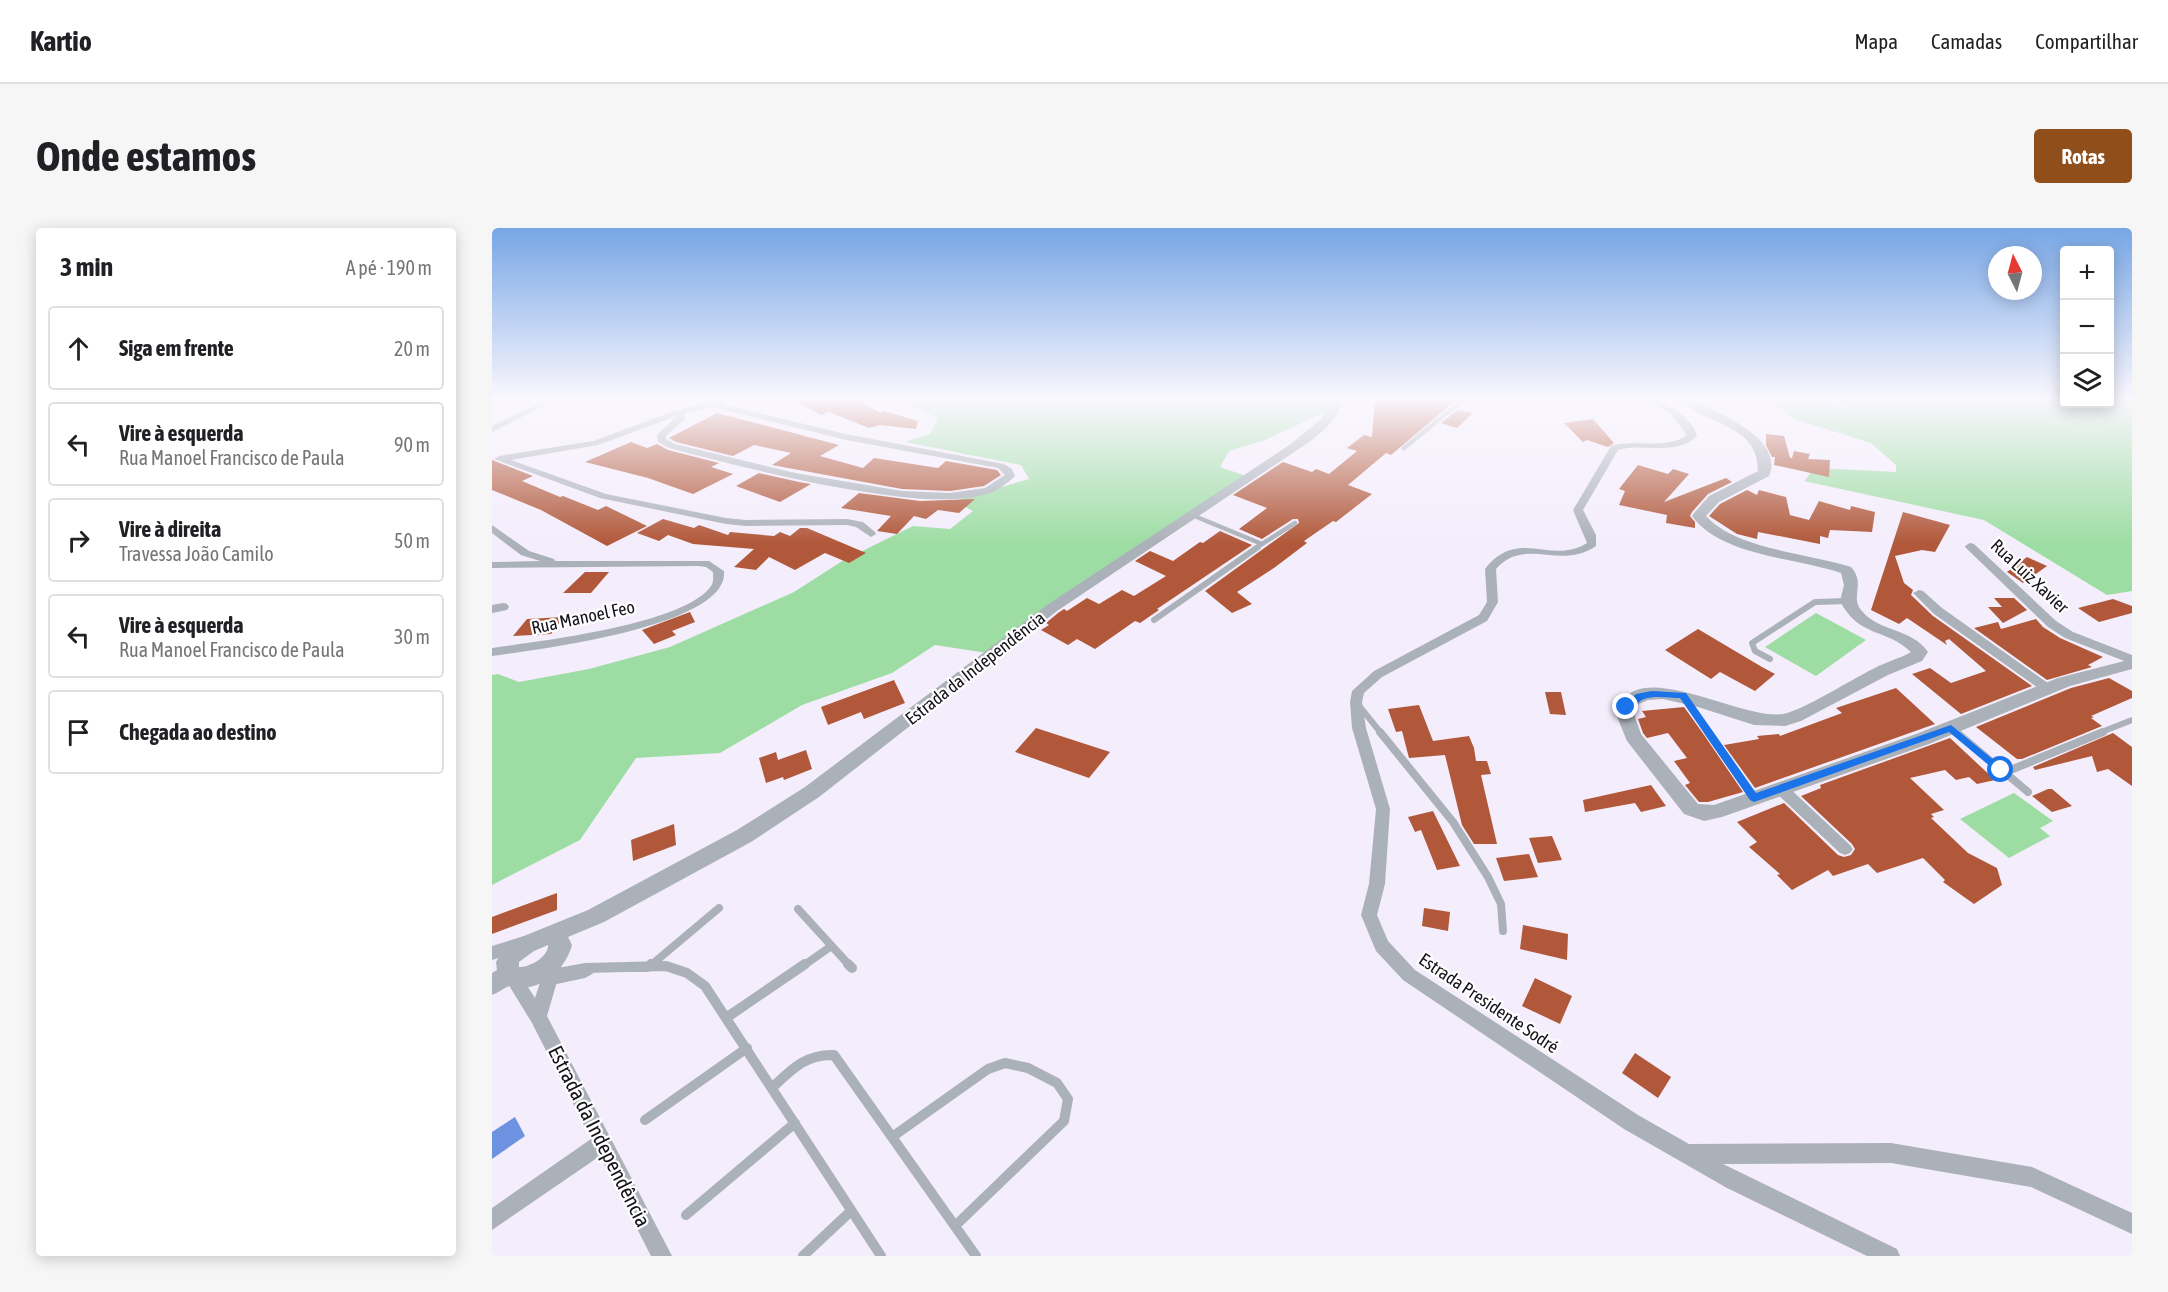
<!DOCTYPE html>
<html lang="pt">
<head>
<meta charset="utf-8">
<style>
	body { margin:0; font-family:"Asap Condensed",sans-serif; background:#f6f6f6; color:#202124 }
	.controls { position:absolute; right:18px; top:18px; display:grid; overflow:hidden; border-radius:6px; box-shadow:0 3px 15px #0003 }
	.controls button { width:54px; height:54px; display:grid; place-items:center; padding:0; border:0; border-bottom:2px solid #e0e0e0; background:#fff; color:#202124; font:30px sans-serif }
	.compass { position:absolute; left:1496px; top:18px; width:54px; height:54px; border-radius:50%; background:#fff; box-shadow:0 3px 15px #0003; rotate:354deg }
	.stop { position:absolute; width:18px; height:18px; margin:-14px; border:4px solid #1a73e8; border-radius:50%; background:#fff }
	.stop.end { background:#1a73e8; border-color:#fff; box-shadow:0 2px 6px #0008 }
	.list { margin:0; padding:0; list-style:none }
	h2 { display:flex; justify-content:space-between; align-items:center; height:78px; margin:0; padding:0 24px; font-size:26px }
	h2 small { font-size:20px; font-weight:400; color:#757577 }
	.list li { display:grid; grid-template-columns:39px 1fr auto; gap:18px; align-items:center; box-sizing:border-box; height:84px; margin:0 12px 12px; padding:0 12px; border:2px solid #e0e0e0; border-radius:6px }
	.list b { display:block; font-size:22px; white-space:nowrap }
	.list p { margin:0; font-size:20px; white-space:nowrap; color:#757577 }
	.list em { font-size:20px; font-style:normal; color:#757577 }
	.icon { flex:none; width:33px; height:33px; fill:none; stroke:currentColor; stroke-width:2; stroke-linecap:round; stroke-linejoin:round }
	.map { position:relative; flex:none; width:1640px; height:1028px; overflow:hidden; border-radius:6px }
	header { display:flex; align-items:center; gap:36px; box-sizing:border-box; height:84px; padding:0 30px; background:#fff; border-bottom:2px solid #e0e0e0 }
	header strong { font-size:28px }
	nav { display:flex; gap:33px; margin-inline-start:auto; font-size:21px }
	.intro { display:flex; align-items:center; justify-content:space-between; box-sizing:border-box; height:144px; padding:0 36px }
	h1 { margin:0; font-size:42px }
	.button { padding:15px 27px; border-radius:6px; background:#8f4e1a; color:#fff; font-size:21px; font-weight:700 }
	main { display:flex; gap:36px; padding:0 36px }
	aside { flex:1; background:#fff; border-radius:6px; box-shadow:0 3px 15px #0003 }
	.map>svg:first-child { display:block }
	.green { fill:#9ddda3 }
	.water { fill:#6d92e0 }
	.building { fill:#b1583a }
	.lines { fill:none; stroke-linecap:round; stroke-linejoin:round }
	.service-far3 { stroke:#abb1b8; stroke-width:4.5 }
	.service-far2 { stroke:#abb1b8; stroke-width:6 }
	.service-far1 { stroke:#abb1b8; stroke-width:8 }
	.service { stroke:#abb1b8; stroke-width:10 }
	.minor { fill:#abb1b8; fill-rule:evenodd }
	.tertiary { fill:#abb1b8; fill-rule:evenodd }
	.route { fill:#1a73e8 }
	.labels { text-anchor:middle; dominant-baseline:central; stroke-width:4.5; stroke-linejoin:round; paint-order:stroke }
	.street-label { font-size:18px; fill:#151219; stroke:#fefefe }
	.near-street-label { font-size:21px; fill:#151219; stroke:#fefefe }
</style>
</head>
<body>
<header>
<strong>Kartio</strong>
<nav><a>Mapa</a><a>Camadas</a><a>Compartilhar</a></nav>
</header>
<div class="intro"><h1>Onde estamos</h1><a class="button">Rotas</a></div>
<main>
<aside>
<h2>3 min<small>A pé · 190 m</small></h2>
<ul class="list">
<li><svg class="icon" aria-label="ahead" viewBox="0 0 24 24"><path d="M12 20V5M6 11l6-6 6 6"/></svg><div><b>Siga em frente</b></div><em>20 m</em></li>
<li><svg class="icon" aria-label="left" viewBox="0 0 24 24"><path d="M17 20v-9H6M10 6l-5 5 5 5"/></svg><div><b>Vire à esquerda</b><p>Rua Manoel Francisco de Paula</p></div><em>90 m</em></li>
<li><svg class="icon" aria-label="right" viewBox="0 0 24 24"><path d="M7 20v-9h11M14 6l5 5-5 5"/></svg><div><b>Vire à direita</b><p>Travessa João Camilo</p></div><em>50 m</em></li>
<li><svg class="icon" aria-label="left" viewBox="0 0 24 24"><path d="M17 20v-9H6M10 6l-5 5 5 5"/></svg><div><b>Vire à esquerda</b><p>Rua Manoel Francisco de Paula</p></div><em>30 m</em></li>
<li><svg class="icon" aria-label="arrive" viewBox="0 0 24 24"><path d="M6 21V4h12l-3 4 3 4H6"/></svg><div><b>Chegada ao destino</b></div></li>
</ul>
</aside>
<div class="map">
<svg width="1640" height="1028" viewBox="0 0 1640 1028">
	<rect width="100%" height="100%" fill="#f4edfc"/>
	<path class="green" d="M424,172H838L835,183L773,212L737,223L728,239L757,249L495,425L443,417L400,445L310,477L228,525L144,530L88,612L0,657V447L6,446L27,454L97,441L178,419L302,364L352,332L421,298L458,301L481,283L462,273L537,251L529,237L413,214L438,206L446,190L415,177Z
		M1277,172H1327L1352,180L1344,172H1572V176H1618V172H1640V363L1615,367L1492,292L1312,253L1323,240L1404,244V237L1379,215L1302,191Z
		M1324,385L1374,412L1324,448L1273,419Z
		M1522,565L1561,593L1548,600L1558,608L1517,630L1468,591Z"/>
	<path class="water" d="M23,889L33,908L0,931V904Z"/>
	<path class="building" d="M301,172H365L389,185L392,183L426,193L424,201L388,197L377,200L337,184L329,187Z
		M883,172H964L899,227L894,225L856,257L880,266L844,294L841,293L812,313L815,315L782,340L745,364L760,376L740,385L713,363L807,295L806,291H801L770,311L747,301L775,280L741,267L791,234L820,244L824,241L837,246L865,223L855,220L872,207L880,209Z
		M966,182L981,185L965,200L949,195Z
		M225,185L347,217L328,228L371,240L382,230L446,240L454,233L505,242L509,247L492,258L458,263L410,261L280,237L299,225L262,217L241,228L184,214L177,210Z
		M1101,191L1122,215L1116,219L1095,212L1091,214L1072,195Z
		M1274,206L1292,208L1298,230H1300L1302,223L1318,226L1316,231L1338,232L1337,249L1282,237L1283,229H1280L1274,217Z
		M139,214L155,220L165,216L176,222L227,235L219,239L241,246L201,266L156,250L93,234Z
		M0,232L41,248L30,253L68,269L71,268L106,282L114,278L155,298L115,318L49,282L0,262Z
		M1146,237L1176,246L1181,241L1197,246L1172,274L1234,250L1240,254L1216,266L1200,284L1198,288L1203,294V300L1174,295L1175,287L1127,277L1133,263L1127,261Z
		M267,245L307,254L319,256L288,274L244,258Z
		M1255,262L1265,267L1267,262L1294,269L1298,287L1317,292L1327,273L1358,282L1359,278L1383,284L1380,304L1338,302L1336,310L1328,308V316L1266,304L1265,311L1245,306L1217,288L1228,276Z
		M367,265L428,273L483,271L467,285L446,282L434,291L422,288L405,306L385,303L399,288L349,280Z
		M1411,284L1458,297L1443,324L1430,322L1403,328L1412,355L1421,362L1419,367L1441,388L1540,458L1469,486L1420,446L1438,440L1459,455L1494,443L1457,411L1453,413L1455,417L1415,390L1407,396L1379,382Z
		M171,291L202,300L207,297L236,307L238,304L282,308L288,304L298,308L308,300H315L374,325L357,335L333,325L303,342L277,329L264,342L242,339L262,321L201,316L176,307L167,313L145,305Z
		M728,303L760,317L665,381L667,382L648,395L643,393L603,421L585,411L576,417L549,402L557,397L554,395L566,385L572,381L575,383L595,370L607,376L630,362L642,368L674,348L643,333L658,323L681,333L708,314L711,315Z
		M1535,329L1555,338L1531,355L1515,344Z
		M93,344H117L99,365H71Z
		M1502,370H1522L1535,382L1511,395L1496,379H1510Z
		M1621,371L1640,378V385L1607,394L1586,380Z
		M198,384L203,394L180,403L184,407L162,416L150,402Z
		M72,389L59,406L21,408L35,391Z
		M1544,391L1551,399L1568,410L1611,429L1596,437L1600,439L1555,452L1482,400L1506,394L1509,401Z
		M1206,401L1270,439L1283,446L1263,463L1228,444L1219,451L1173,422Z
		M1617,450L1640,463V470L1599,488L1602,489L1599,490L1610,498L1530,531H1525L1484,499L1579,460Z
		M402,452L413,475L372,491L369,484L336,497L329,479Z
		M1404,460L1443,496L1263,560L1232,517L1267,511L1265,508L1287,506L1288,508L1350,485L1344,480Z
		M1053,464H1069L1074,487L1058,486Z
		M927,477L941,513L977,508L982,520L984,533H995L999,546L989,547L1005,616H982L970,597L953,527L917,530L910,503L904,504L896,481Z
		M1192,479L1210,504L1251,564L1216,574H1207L1193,557L1198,555L1182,533L1195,530L1176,505L1155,510L1151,505L1146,491L1154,489L1150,483Z
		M544,500L618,524L597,550L523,524Z
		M1621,505L1640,519V558L1616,541L1605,544L1600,528L1543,542L1541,539Z
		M1458,510L1503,552L1485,556L1477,549L1464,552L1453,542L1418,550L1452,582L1439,586L1442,589L1439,590L1476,625L1505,640L1510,657L1482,676L1451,654L1453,652L1431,630L1385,645L1376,636L1341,648L1336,642L1300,662L1285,647L1288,646L1257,619L1265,614L1245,594L1292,575L1346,627L1352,629L1359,627L1363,621L1360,616L1309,568L1329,560L1328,557Z
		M314,522L320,541L292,552L291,549L274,555L267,530L284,524L286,532Z
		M1159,557L1174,578L1149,584L1143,575L1093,584L1091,572Z
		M1556,561H1560L1580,578L1560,584L1540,568Z
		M941,583L968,638L945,642L929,602L923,604L916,589Z
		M182,596L184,617L141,633L139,612Z
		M1060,608L1070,632L1046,635L1037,610Z
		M1037,626L1046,649L1012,653L1004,630Z
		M65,665V682L0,706V689Z
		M932,680L958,684L956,703L930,698Z
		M1031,697L1076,706L1075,732L1028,721Z
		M1043,750L1080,768L1068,796L1030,778Z
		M1143,825L1179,849L1166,870L1130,845Z"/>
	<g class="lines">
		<path class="service-far3" d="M912,220L971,172
			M700,287L770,316L764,320
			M770,316L803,295"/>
		<path class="service-far2" d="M662,392L766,319
			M1278,431L1263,423L1260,415L1323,374L1356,373
			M1192,470L1217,505
			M868,479L889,505
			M1459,500L1465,505
			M1607,505L1640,492"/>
		<path class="service-far1" d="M888,504L961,594L996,649L1009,676L1011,703
			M1216,504L1262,570
			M1464,504L1509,542L1516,543L1611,504
			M1511,543L1536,564
			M306,681L358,738
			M158,738L227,680
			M311,738L338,719"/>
		<path class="service" d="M356,736L360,740
			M156,739L159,736
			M61,746L94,740L174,738L195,745L213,758L389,1028
			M59,752L92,745L99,741
			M234,790L313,736
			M281,859C300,841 314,826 342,827L484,1028
			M153,892L255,820
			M400,909L496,841L513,835L536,840L565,855L576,871L572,893L463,998
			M194,987L303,895
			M311,1028L359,983"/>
		<path class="minor" d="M54,172H64L0,204V198Z
			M229,172L232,174L230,176L354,206L512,236L520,241L523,248C517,254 505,263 496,266C462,275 422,271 387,266C316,256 246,238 177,220L166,214L165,207L185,188L106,217L19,232L114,266L234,290L254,292L355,291L371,294L383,304L384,306L379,309L364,299L355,297L254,298L234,296L108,270L2,231L7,228L101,213L185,182ZM220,179L354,212L506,240L513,247L493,260L458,265L410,263L303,245L183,216L174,211V208L193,191V185Z
			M1154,172C1171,171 1202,190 1205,208C1184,229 1151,214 1126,222L1091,282L1104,307V318C1068,343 1033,308 1004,341L1006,374L995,393L890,449L872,465L870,474L874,500L898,581L893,656L885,687L896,713L923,742L1146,887L1197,916L1399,915L1540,939L1640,985V1006L1539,959L1399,935L1231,936L1405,1021L1408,1028H1375L1235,960L1132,901L911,752L884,723L869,687L877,656L884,581L860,500L858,474L860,463L882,443L987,387L995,374L993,341C1026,298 1060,338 1095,315L1081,282L1119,218C1143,211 1175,222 1195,207L1180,187Z
			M0,297L37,323L62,331L63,333H217L232,343C238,399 41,422 0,428V420C47,413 192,397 219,358C222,354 221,349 221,344L214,339L206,338L0,340V334L48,333L29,327L0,305Z
			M1478,315L1482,316L1564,393L1581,404L1640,427V436L1573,410L1556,399L1474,320L1473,318Z
			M1427,362L1431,363L1450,380L1560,458L1562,461L1560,464H1552L1442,386L1421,365Z
			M11,375L15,376L17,379L15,382L0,385V377Z
			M1288,555L1293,556L1358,617L1361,621L1358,625L1353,627L1348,625L1283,564L1281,560L1283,556Z
			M32,708L38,710L40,715L38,720L0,732V718Z
			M63,726L69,728L71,733L55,788L180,1028H159L108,928L0,1002V980L99,911L40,795L10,746L12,741L18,738L24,741L43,770L55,733L57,728Z"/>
		<path class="tertiary" d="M840,172H850C847,189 834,201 820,212L565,383L327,569L259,614L112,694L76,709L80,717C74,739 55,758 31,760C26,760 22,757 17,758C12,760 6,765 0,767V745L5,742L4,734L8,727L27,710L96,682L245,602L313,559L555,377L799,216L830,190ZM56,717C57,728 38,740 27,739V734L42,723Z
			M1190,172C1203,171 1209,177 1221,182C1242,192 1291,216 1277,248L1227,274L1214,288C1245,322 1317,325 1359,339C1374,356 1358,368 1369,382C1386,404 1420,400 1436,424L1430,433L1396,447L1309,493L1293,498L1262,497L1206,479L1171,471L1156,472L1147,476L1142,486L1149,506L1206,576L1222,577L1424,506L1566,450L1640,431V441L1578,458L1437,516L1230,589L1212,593L1192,586L1135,513L1124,486C1127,481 1129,474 1133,470C1160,437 1252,492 1291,486C1312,482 1360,451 1381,441C1393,434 1407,431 1419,424C1394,400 1367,410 1348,373L1352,357L1349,345C1304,330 1229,328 1200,288L1202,285L1217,268L1266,243C1266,195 1215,199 1190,172Z"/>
	</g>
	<linearGradient id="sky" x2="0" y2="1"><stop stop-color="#77a6e5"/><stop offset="0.54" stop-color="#faf7fe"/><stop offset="1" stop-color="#faf7fe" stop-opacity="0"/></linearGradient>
	<rect width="1640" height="316" fill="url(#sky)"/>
	<path class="route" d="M1160,463L1194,465L1264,565L1459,497L1514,542L1509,546L1505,544L1457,504L1262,574L1258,572L1188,470C1177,470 1163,467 1152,471C1144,474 1141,483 1131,482L1130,479L1144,466Z"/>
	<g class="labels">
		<g class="street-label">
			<text transform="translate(1538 348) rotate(43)">Rua Luiz Xavier</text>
			<text transform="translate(91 389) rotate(-12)">Rua Manoel Feo</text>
			<text transform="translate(483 440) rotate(-38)">Estrada da Independência</text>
			<text transform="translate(997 775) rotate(34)">Estrada Presidente Sodré</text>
		</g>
		<g class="near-street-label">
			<text transform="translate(108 908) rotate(63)">Estrada da Independência</text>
		</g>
	</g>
</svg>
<div class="controls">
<button>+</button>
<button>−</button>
<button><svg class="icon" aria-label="layers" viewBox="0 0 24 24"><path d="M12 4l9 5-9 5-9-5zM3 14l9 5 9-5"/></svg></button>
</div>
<svg class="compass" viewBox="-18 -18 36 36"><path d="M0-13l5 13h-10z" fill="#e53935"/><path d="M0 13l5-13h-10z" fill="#757577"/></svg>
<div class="stop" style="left:1509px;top:542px"></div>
<div class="stop end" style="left:1134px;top:479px"></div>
</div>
</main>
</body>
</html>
